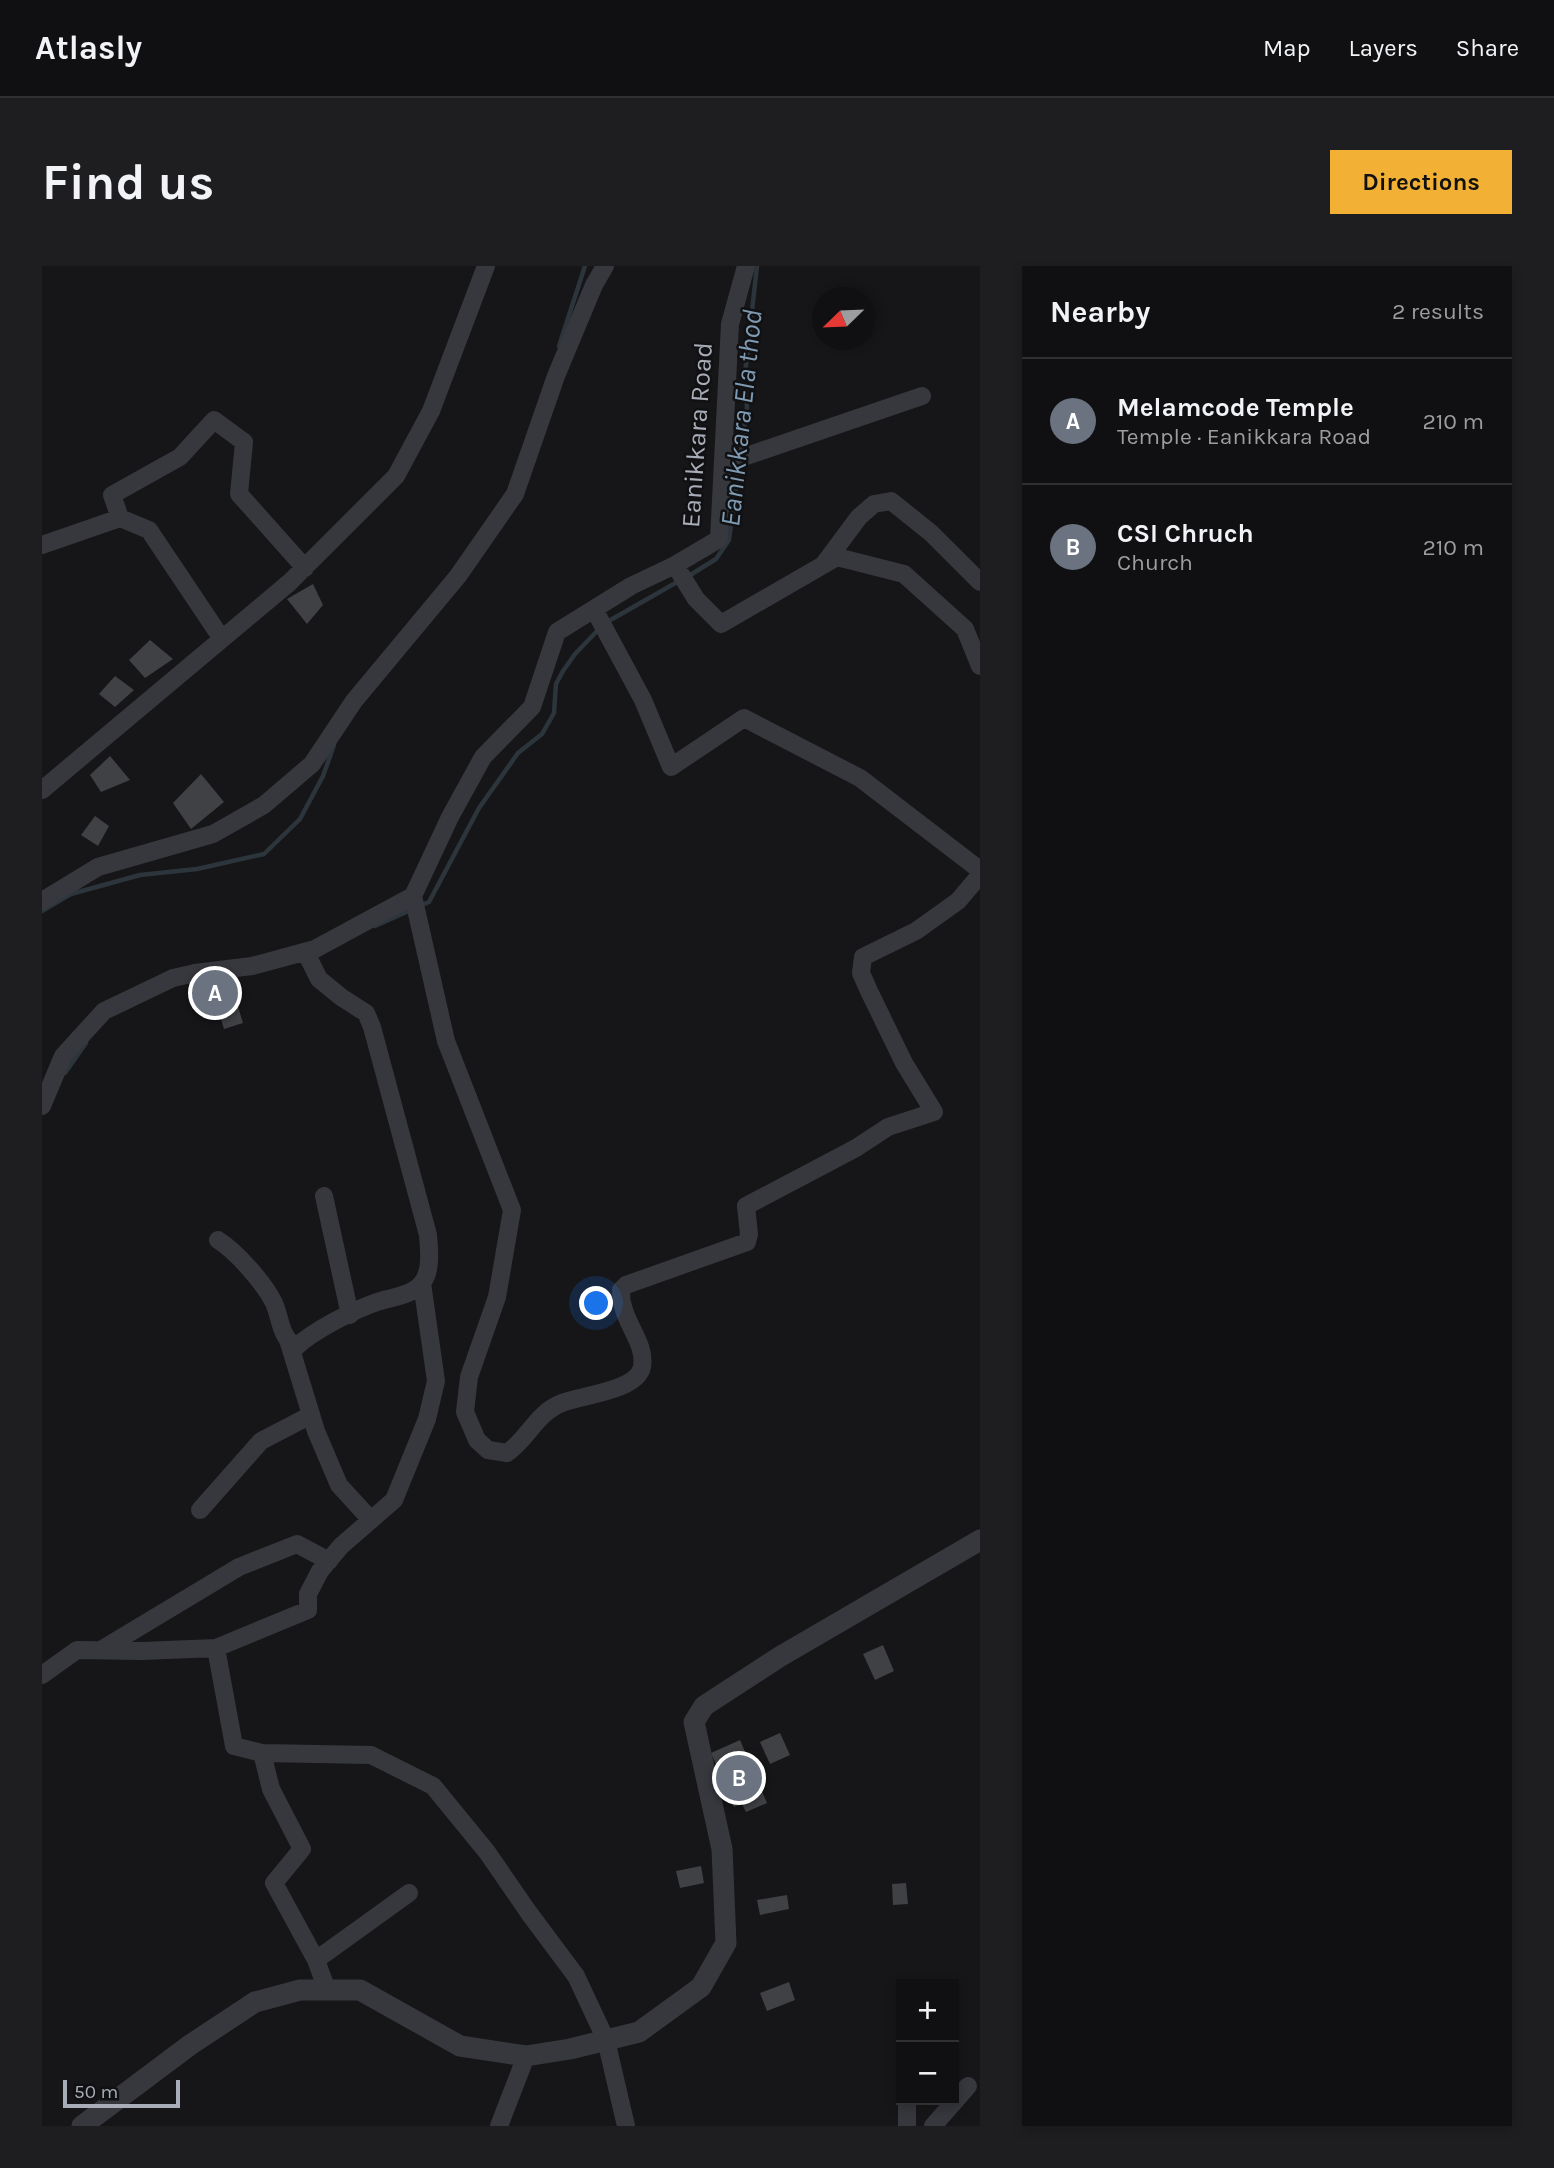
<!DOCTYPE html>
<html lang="en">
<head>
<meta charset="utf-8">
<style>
	body { margin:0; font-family:Karla,sans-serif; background:#1e1e20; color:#f1f3f6 }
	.controls { position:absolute; right:21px; bottom:21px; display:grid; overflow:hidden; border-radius:0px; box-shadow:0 4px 10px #0003 }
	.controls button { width:63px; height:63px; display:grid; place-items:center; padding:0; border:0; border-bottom:2px solid #303032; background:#101012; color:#f1f3f6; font:35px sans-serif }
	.compass { position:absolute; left:770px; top:21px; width:63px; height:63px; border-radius:50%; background:#101012; box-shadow:0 4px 10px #0003; rotate:247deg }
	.scale { position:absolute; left:21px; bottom:18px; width:117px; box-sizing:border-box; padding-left:7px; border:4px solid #a8adb8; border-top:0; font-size:19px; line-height:24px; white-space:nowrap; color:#a8adb8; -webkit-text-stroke:5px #111113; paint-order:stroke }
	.you { position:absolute; left:555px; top:1038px; width:24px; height:24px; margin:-18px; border:5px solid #fff; border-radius:50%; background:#1a73e8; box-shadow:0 0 0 10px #1a73e833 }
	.badge { display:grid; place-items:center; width:46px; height:46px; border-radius:50%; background:#f2b134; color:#fff; font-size:23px; font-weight:700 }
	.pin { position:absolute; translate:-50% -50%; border:4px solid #fff; box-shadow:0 2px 7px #0006 }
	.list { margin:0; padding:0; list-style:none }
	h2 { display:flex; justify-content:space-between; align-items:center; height:91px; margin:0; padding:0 28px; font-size:30px }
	h2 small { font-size:23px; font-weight:400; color:#9c9d9f }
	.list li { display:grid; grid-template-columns:46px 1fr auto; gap:21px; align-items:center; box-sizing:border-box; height:126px; padding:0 28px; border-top:2px solid #303032 }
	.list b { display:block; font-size:26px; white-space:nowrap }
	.list p { margin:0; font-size:23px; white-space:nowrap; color:#9c9d9f }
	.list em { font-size:23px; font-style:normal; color:#9c9d9f }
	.map { position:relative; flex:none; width:938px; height:1860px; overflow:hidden; border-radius:0px }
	header { display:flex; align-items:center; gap:42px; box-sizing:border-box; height:98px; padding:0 35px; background:#101012; border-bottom:2px solid #303032 }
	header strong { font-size:33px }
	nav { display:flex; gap:38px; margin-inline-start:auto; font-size:24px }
	.intro { display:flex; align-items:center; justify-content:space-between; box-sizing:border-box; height:168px; padding:0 42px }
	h1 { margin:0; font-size:49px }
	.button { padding:18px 32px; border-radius:0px; background:#f2b134; color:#111; font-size:24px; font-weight:700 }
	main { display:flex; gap:42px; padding:0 42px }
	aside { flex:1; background:#101012; border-radius:0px; box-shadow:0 4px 10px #0003 }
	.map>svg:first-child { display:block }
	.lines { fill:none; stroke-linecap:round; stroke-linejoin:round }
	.stream { stroke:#2c353c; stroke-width:4.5 }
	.building { fill:#404145 }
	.minor { stroke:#37383d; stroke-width:18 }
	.tertiary { stroke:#37383d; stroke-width:21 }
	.labels { text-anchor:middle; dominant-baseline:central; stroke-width:5; stroke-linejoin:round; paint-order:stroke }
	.street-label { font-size:26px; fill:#a8adb8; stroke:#111113 }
	.water-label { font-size:28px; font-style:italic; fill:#7f9bb3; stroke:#111113 }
</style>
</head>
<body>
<header>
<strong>Atlasly</strong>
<nav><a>Map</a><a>Layers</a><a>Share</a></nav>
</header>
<div class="intro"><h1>Find us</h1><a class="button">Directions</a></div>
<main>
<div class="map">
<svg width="938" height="1860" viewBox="0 0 938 1860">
	<rect width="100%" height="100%" fill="#161618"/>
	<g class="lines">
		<path class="stream" d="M517,80L543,0
			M699,185L705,141L702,117L715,0
			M645,311L674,293L687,274L697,198
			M565,356L637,315
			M377,640L387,636L437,542L476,487L500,468L512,447L514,418L521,405L533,388L556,364
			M0,645L29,628L98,609L155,603L222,588L258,553L281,510L292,479
			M333,660L369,644
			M23,807L44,777"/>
	</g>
	<path class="building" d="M271,318L281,339L265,358L245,333Z
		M108,374L131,393L103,412L87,394Z
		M73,410L92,424L73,441L57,428Z
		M68,490L88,514L59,526L48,509Z
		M159,508L182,536L149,563L131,537Z
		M53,550L67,560L56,580L39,569Z
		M187,718L190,726L184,728L182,725L176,728L178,733L172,735L168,725Z
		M194,734L201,757L182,763L175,740Z
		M841,1379L852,1405L833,1414L821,1388Z
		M738,1467L748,1489L728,1498L718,1476Z
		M698,1474L725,1537L704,1546L700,1538L692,1541L669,1487Z
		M659,1600L662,1617L638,1622L634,1605Z
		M864,1617L866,1638L851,1639L850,1618Z
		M745,1629L747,1643L718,1649L715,1634Z
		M747,1716L753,1734L725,1745L718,1727Z"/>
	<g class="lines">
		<path class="minor" d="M704,0L688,58L677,273L633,299L589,320L515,366L490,441L441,491L408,551L371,630L404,775L470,944L455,1031L427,1111L423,1146L435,1174L446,1184L465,1187C486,1173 494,1147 520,1137C540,1129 595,1125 600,1101C604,1079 585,1060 581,1040C579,1035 579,1029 579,1024L584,1019L705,976L707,968L704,940L814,882L846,861L892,846L862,797L827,725L819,707L821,691L874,665L916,635L938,609
			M681,198L880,130
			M78,252L70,229L138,191L172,154L202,176L197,228L263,302
			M0,279L78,252L107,264L180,373
			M782,298L817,251L832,238L849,235L889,267L938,316
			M633,299L654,333L679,358L795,291L862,308L923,363L938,400
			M552,343L601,434L629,501L702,452L818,512L938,604
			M0,524L248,316L354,210L389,145L444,0
			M0,635L56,601L171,568L222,539L270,498L312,435L416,310L473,228L514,110L552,19L563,0
			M0,840L21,790L62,745L131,712L153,707L210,700L273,683L371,630
			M282,930L308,1049
			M176,974C195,986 222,1017 232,1037C239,1053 238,1071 254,1081C272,1064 312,1044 335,1036C349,1031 370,1030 380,1017C390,1005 387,982 386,969L330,761L324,747L299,731L277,713L264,687
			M247,1077L274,1165L297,1219L329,1254
			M158,1244L219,1175L269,1149
			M174,1382L192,1480L220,1487L229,1523L260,1583L232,1617L274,1694L285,1724
			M59,1384L197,1301L255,1278L287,1295
			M0,1409L35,1384L100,1385L174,1382L266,1344V1328L278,1305L299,1280L352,1234L385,1153L394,1115L380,1017
			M220,1487L329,1489L391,1520L445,1586L487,1647L534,1710L564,1774L584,1860
			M274,1694L367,1627
			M457,1860L484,1790
			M865,1860V1834
			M891,1860L926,1820"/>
		<path class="tertiary" d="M40,1860L148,1779L213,1736L258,1724H318L418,1780L484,1790L528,1783L597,1766L659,1721L684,1677L680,1583L652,1456L662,1440L739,1390L938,1274"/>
	</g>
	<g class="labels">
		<g class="street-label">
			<text transform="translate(655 169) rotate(-86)">Eanikkara Road</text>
		</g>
		<g class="water-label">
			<text transform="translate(699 152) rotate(-84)">Eanikkara Ela thod</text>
		</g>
	</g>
</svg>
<div class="controls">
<button>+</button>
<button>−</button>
</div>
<svg class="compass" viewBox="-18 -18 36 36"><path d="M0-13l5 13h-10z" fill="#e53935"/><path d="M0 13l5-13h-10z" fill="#9c9d9f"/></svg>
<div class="scale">50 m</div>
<div class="you"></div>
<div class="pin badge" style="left:173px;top:727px;background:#6b7280">A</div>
<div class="pin badge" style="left:697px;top:1512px;background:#6b7280">B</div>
</div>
<aside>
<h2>Nearby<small>2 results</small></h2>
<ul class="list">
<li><span class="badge" style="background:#6b7280">A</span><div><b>Melamcode Temple</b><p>Temple · Eanikkara Road</p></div><em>210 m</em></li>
<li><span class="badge" style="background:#6b7280">B</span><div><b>CSI Chruch</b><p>Church</p></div><em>210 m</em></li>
</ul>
</aside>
</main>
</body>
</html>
